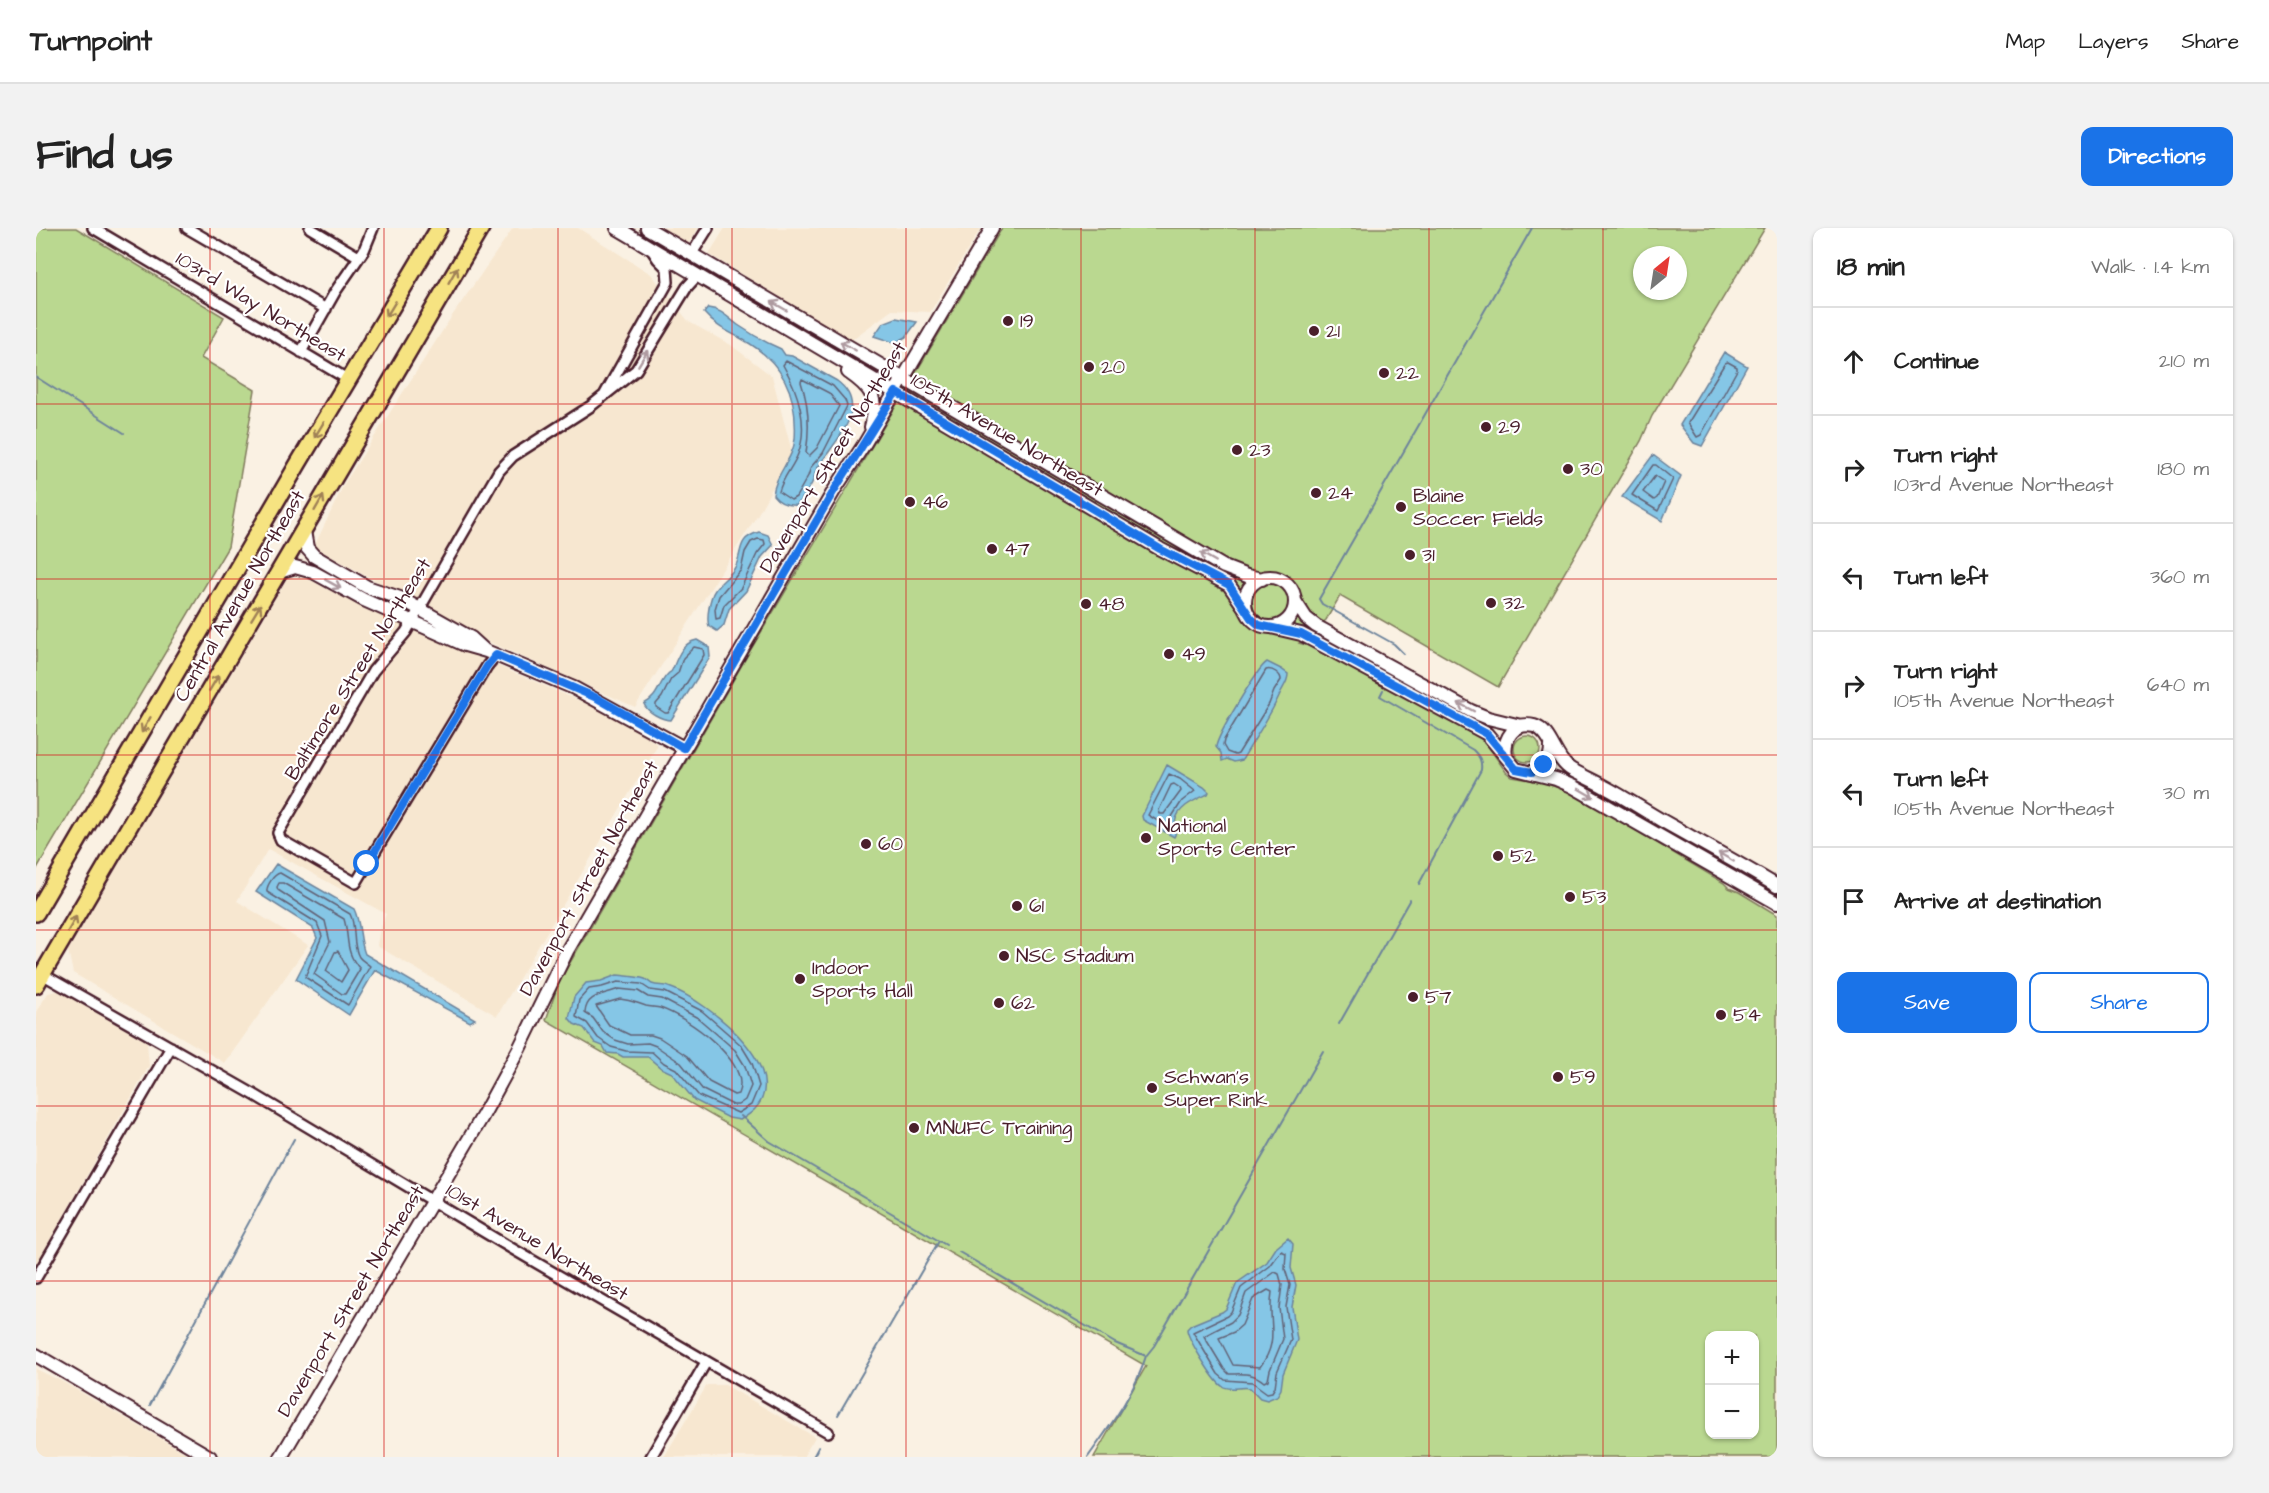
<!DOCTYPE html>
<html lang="en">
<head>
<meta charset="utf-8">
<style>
	body { margin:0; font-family:"Architects Daughter",sans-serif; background:#f2f2f2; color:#222 }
	.controls { position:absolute; right:18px; bottom:18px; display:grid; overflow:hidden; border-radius:12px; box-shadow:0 2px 4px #0004 }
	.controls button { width:54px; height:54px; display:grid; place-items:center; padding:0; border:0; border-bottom:2px solid #e0e0e0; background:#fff; color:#222; font:30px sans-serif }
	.compass { position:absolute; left:1597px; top:18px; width:54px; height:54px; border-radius:50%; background:#fff; box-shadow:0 2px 4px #0004; rotate:30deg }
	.stop { position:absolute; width:18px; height:18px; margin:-14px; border:4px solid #1a73e8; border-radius:50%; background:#fff }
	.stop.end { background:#1a73e8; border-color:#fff; box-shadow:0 2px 6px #0008 }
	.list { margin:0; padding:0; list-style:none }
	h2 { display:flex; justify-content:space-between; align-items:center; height:78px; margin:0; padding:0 24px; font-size:26px }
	h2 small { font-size:20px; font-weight:400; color:#767676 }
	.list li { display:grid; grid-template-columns:39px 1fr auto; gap:18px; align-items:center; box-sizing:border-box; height:108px; padding:0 24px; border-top:2px solid #e0e0e0 }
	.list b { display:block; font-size:22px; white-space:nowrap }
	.list p { margin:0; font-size:20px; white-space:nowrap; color:#767676 }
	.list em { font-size:20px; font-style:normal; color:#767676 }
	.actions { display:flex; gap:12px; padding:18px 24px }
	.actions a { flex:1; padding:14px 0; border:2px solid #1a73e8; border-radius:12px; text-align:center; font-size:21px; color:#1a73e8 }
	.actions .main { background:#1a73e8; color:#fff }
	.icon { flex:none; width:33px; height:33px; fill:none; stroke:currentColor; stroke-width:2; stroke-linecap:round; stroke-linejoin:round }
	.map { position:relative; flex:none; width:1741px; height:1229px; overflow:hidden; border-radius:12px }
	header { display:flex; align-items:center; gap:36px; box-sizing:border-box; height:84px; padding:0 30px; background:#fff; border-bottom:2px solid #e0e0e0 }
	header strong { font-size:28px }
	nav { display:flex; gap:33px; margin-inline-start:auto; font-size:21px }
	.intro { display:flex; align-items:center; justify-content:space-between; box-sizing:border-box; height:144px; padding:0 36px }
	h1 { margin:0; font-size:42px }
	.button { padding:15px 27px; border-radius:12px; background:#1a73e8; color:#fff; font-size:21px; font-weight:700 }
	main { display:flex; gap:36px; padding:0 36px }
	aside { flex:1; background:#fff; border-radius:12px; box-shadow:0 2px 4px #0004 }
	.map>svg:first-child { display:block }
	.built { fill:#f7e7d0 }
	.green { fill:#bad890; stroke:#827c5e; stroke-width:1.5; fill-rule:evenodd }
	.water { fill:#85c6e6; stroke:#6d839b; stroke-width:1.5 }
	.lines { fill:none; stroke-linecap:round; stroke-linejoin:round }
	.shore { stroke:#626276; stroke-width:1.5 }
	.stream { stroke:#6d839b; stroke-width:2 }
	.minor-casing { stroke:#4a1f2b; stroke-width:14 }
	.tertiary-casing { stroke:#4a1f2b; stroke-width:16 }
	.trunk-casing { stroke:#4a1f2b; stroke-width:20 }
	.minor { stroke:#fff; stroke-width:9 }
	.tertiary { stroke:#fff; stroke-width:12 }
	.trunk { stroke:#f6e381; stroke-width:15 }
	.oneway { stroke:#a08156 }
	.oneway2 { stroke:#ae9aa0 }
	.route { stroke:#1a73e8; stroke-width:8 }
	.grid { fill:none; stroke:#d62828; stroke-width:1.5; stroke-opacity:0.55 }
	.poi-dot { fill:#4a1f2b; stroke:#fff; stroke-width:2 }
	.labels { text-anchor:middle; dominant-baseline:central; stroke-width:4.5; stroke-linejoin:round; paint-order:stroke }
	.street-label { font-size:20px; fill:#4a1f2b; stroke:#fff }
	.poi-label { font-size:20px; fill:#4a1f2b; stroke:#fff; text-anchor:start }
</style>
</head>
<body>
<header>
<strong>Turnpoint</strong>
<nav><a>Map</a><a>Layers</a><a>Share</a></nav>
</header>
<div class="intro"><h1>Find us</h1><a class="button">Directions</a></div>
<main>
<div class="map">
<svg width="1741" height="1229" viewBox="0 0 1741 1229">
	<rect width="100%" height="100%" fill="#faf1e3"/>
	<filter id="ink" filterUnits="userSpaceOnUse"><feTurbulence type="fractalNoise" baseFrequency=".0167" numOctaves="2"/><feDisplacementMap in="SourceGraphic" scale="12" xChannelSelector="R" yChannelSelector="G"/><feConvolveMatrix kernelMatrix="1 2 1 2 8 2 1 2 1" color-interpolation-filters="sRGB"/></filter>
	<g filter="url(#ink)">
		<path class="built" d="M477,0H542L615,46L653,94L695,117L736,148L756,224L722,286L599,479L444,410L278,319L308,256L416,88Z
			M622,0H662L652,16Z
			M689,0H945L894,84L856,82L815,112L673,26Z
			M252,349H268L329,381L584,490L622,517L461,788L341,718L343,705L350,686L232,621L201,673L272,717L189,835L37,745L32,722Z
			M22,763L111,814L113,838L0,1037V784L12,765Z
			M0,1141L27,1154L156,1229H0Z
			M671,1157H689L779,1209L767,1229H628Z"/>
		<path class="green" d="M0,0H40L188,89L165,130L219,162L192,319L0,642Z
			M966,0H1729L1616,188L1605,213L1462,459L1304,368L1290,392L1278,402L1381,460L1450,496L1449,498L1399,475L1275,404L1263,415L1301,425L1442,508L1452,518L1470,544L1476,549L1506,554L1539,566L1688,655L1693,660L1703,664L1741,687V1229H1058L1110,1138L510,792L523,754L714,423ZM1606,27H1642V63H1606ZM1674,1108H1718V1206H1674Z
			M1478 521a13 13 0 1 1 26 0a13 13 0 1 1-26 0Z
			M1527,543L1586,575L1677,628L1676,631L1525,546Z"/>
		<path class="water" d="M672,80C685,81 692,90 702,97C715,106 731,115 745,121L749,127L756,128L801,153C837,180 797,214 781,241C778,246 780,244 778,250C775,259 767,270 761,277C751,278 743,275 737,267C739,246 757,232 759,211C762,165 746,133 706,111C691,103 679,98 668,85Z
			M860,90L881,94L870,109L859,115L838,108L847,95Z
			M1688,124L1711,138L1666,218L1658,215L1644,197Z
			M1617,227L1645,248L1626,293L1586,269Z
			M723,304L732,307L737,317L726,329L710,363L693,381L688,397L681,403L673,398C670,390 674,369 679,362C684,354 693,349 698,341C708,325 699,311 723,304Z
			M661,412L673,419L674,429L635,492C626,492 611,484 608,476C622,469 622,457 631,447C636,441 634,447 637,440C642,428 646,415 661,412Z
			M1231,434L1245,441L1252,446C1252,455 1246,460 1243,468C1233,490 1219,510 1206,532L1198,534L1191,531L1186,533L1185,525L1180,519C1181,508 1222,439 1231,434Z
			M1131,537L1168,559L1173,564L1172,566C1159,572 1141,579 1139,595C1138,601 1142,603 1138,609L1107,592L1106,588Z
			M240,636L318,681C325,695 323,711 329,726L439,791L434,794L339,742L313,787L260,751L281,710L277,700L220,664Z
			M581,747C590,748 601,748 609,751C609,751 616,756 616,756C621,758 626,757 630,758C673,772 775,854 704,892L693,890L658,872L636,845L625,840L612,829H587L582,826L571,825L567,818L559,815L548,800L538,796L533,790L538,769L550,755L565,753Z
			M1252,1010L1257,1016L1255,1040L1260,1057L1256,1079L1261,1112L1247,1146L1245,1161L1241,1168L1231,1172L1224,1170L1214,1160C1206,1158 1193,1163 1186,1158C1178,1153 1151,1110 1151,1101L1155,1097L1186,1084L1190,1081L1201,1055L1231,1034L1240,1020Z"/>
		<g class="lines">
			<path class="shore" d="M750,133L797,158L809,172L811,178L787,225L775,239L772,248L760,269L755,272L743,264C746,250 757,239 762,226C773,197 762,163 747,137Z
				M1692,134L1701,139V142L1665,207L1661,209L1652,195L1689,135Z
				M766,151L793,165L803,178L781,220L773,228L770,225C774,200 773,177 765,154Z
				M1617,237H1620L1637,251L1622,283L1596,267Z
				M1619,248L1628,254L1621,270L1618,272L1607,264Z
				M722,311L728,312L729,316L721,326L705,360L688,377L684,390L680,391L679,381L683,368L705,342L709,324L715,314Z
				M658,419L667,421L668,427L632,485H629L620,479V476L626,469L635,451L642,445L647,430Z
				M1230,442C1236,440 1245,446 1245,452L1238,463L1233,476L1202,526L1199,527L1191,524L1187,517L1188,512Z
				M1133,546L1144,551L1159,563L1146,573L1130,598L1112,587Z
				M1138,556L1144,560L1145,563L1128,586H1124L1123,582L1135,557Z
				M244,645L314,686C321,699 315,715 323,729C326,733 331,735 334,738L312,777L269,749L286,708L281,695L231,664C230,658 238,646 244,645Z
				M243,655H247L308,691C314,711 308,723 324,741L309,766H306L278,746L294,714L289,693L242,662L241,659Z
				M302,723L312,742L305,754L290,743L299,724Z
				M582,754L605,756L614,762L629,764L666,783L705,817L716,835L723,858L715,877L702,885L663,868L640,841L628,835L616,824L590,823L575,819L562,810L551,795L540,789L543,772L553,761L566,759Z
				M583,761L602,763L612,769L626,771L662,790L699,822L709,838L715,858L709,872L702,877H697L667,862L645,835L620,818L612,815L592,816L579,812L567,804L557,790L549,785C550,766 568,767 583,761Z
				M584,771C596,772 600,775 610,778C615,779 620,779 624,780C651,789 716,834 702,866L698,867L673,854L651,828L624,810L615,807H594L573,797L560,778Z
				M1245,1023L1250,1025L1249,1041L1254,1057L1250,1079L1255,1112L1241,1144L1239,1159L1236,1164L1231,1165L1216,1154L1189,1152L1182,1146L1157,1104L1191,1088L1195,1084L1205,1060L1234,1038Z
				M1239,1044L1243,1046L1246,1057L1243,1080L1247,1111L1234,1142L1232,1152L1228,1154C1217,1144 1207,1146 1193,1146L1188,1141L1168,1108L1195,1094L1202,1087L1210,1065Z
				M1232,1062L1236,1064C1231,1095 1245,1111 1224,1139L1197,1137L1183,1110L1198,1104L1206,1097L1217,1071Z"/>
			<path class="stream" d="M0,149L88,205
				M1368,426L1358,416L1286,376L1283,371L1496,0
				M1347,462L1344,468L1437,522C1444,529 1446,533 1445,542L1383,656
				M1303,796L1374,671
				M705,888L733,913L910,1017
				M923,1024L1079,1115L1110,1128L1118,1118L1287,823
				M114,1177L258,911
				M802,1187L903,1013
				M777,1229L783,1218
				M1052,1229C1074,1198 1099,1165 1110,1128"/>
			<g class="minor-casing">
				<path id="minor" d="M57,0L313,152
					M151,0L290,81
					M274,0L323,29
					M655,27L672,0
					M265,124L299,64L328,22L337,0
					M569,166L632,54L631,40L622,31L616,22
					M460,427L451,438L320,655L245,612L242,605L337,443L370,404L463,243L477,228L555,178L600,142L651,59L662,47
					M6,746L217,866L475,1020L792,1204
					M0,1050L135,819
					M615,1229L670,1134"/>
			</g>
			<g class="tertiary-casing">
				<path id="tertiary" d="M581,0L1124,321L1193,357L1210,382
					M611,0L1188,339L1211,348L1226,351
					M812,144C835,160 843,169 835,199
					M268,303L271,320L278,328L331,359L364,370L435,410L447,421
					M243,344L259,339L277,344L328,372L429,417L450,423L538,460L648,520
					M1209 374a25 25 0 1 1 50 0a25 25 0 1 1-50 0Z
					M1259,373L1270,390L1280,398L1435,483L1452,490L1485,498
					M1235,399L1265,406L1451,506L1480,541L1520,551L1536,558L1741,675
					M1470,528C1467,511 1478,493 1498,498C1516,503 1518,532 1536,542C1547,548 1558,553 1569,559C1588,569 1606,581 1625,592C1664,614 1703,635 1741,658
					M1496,544C1509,540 1515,532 1515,518
					M0,1127L174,1229
					M245,1229L446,889L483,821L531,723L799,261L829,215L956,0"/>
			</g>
			<g class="trunk-casing">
				<path id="trunk" d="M0,685L262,236L403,0
					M0,757L445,0"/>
			</g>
			<use href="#minor" class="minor"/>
			<use href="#tertiary" class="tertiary"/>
			<use href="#trunk" class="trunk"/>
		</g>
		<defs><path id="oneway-shaft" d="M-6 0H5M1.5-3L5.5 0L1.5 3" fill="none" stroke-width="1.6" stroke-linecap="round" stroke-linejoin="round" transform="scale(1.5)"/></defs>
		<g class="oneway">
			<use href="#oneway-shaft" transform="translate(417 47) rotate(-60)"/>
			<use href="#oneway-shaft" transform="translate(355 81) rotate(121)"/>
			<use href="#oneway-shaft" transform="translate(283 202) rotate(121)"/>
			<use href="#oneway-shaft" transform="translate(283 275) rotate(-60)"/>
			<use href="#oneway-shaft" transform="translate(220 384) rotate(-59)"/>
			<use href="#oneway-shaft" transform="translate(178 455) rotate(-59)"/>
			<use href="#oneway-shaft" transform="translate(110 497) rotate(120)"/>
			<use href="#oneway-shaft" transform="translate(36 696) rotate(-60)"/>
		</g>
		<g class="oneway2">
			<use href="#oneway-shaft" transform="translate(743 78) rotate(-150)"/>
			<use href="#oneway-shaft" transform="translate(812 118) rotate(-150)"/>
			<use href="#oneway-shaft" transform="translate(607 130) rotate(-59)"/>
			<use href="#oneway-shaft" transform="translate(1172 329) rotate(-150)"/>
			<use href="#oneway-shaft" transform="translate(297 356) rotate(29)"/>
			<use href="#oneway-shaft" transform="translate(1430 479) rotate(-152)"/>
			<use href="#oneway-shaft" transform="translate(1550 565) rotate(30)"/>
			<use href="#oneway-shaft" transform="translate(1690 629) rotate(-150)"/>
		</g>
	</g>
	<g class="lines" filter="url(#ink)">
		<path class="route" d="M331,636L451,438L460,427L561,470L648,520L799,261L860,164L1124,321L1193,357L1215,390L1223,397L1265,406L1451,506L1480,541L1496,544L1508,537"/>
	</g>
	<path class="grid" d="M174,0V1229M348,0V1229M522,0V1229M696,0V1229M870,0V1229M1045,0V1229M1219,0V1229M1393,0V1229M1567,0V1229M0,176H1741M0,351H1741M0,527H1741M0,702H1741M0,878H1741M0,1053H1741"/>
	<g class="poi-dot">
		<circle cx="972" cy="93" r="6"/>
		<circle cx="1278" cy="103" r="6"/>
		<circle cx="1053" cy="139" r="6"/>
		<circle cx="1348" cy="145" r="6"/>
		<circle cx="1450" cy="199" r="6"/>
		<circle cx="1201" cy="222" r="6"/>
		<circle cx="1532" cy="241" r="6"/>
		<circle cx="1280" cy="265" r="6"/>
		<circle cx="874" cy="274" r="6"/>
		<circle cx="1365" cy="279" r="6"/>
		<circle cx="956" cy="321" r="6"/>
		<circle cx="1374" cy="327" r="6"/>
		<circle cx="1455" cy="375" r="6"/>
		<circle cx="1050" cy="376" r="6"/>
		<circle cx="1133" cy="426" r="6"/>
		<circle cx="1110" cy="610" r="6"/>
		<circle cx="830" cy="616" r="6"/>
		<circle cx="1462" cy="628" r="6"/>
		<circle cx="1534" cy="669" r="6"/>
		<circle cx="981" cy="678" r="6"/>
		<circle cx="968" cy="728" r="6"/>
		<circle cx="764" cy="751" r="6"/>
		<circle cx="1377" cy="769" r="6"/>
		<circle cx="963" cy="775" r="6"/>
		<circle cx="1685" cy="787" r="6"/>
		<circle cx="1522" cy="849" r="6"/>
		<circle cx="1116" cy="860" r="6"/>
		<circle cx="878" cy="900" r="6"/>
	</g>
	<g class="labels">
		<g class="street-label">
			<text transform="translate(225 79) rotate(31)">103rd Way Northeast</text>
			<text transform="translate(971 207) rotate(31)">105th Avenue Northeast</text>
			<text transform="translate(797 229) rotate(-59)">Davenport Street Northeast</text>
			<text transform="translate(204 368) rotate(-60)">Central Avenue Northeast</text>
			<text transform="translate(322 441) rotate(-58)">Baltimore Street Northeast</text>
			<text transform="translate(553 650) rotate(-61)">Davenport Street Northeast</text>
			<text transform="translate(501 1014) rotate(31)">101st Avenue Northeast</text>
			<text transform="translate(315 1073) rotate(-59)">Davenport Street Northeast</text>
		</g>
		<g class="poi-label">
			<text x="984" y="93">19</text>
			<text x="1290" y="103">21</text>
			<text x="1065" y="139">20</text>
			<text x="1360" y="145">22</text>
			<text x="1462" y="199">29</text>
			<text x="1213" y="222">23</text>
			<text x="1544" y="241">30</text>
			<text x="1292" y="265">24</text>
			<text x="1377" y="268">Blaine<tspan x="1377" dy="23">Soccer Fields</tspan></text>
			<text x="886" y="274">46</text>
			<text x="968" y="321">47</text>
			<text x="1386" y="327">31</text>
			<text x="1467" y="375">32</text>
			<text x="1062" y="376">48</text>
			<text x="1145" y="426">49</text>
			<text x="1122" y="598">National<tspan x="1122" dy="23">Sports Center</tspan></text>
			<text x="842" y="616">60</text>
			<text x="1474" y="628">52</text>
			<text x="1546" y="669">53</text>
			<text x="993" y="678">61</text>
			<text x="980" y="728">NSC Stadium</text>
			<text x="776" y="740">Indoor<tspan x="776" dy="23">Sports Hall</tspan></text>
			<text x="1389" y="769">57</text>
			<text x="975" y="775">62</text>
			<text x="1697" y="787">54</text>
			<text x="1128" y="849">Schwan's<tspan x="1128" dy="23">Super Rink</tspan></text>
			<text x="1534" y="849">59</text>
			<text x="890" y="900">MNUFC Training</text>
		</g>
	</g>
</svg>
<div class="controls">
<button>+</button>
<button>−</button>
</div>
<svg class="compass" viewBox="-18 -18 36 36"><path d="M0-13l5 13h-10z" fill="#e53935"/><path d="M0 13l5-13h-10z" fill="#767676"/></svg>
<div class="stop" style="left:331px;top:636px"></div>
<div class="stop end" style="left:1508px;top:537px"></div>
</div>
<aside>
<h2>18 min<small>Walk · 1.4 km</small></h2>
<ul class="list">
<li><svg class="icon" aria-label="ahead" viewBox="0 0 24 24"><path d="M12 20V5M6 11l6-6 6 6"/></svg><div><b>Continue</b></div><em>210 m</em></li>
<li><svg class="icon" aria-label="right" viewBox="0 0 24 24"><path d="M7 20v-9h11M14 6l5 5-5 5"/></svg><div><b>Turn right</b><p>103rd Avenue Northeast</p></div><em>180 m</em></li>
<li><svg class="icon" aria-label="left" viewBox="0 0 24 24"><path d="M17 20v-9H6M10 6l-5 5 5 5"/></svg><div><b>Turn left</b></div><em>360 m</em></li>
<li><svg class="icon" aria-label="right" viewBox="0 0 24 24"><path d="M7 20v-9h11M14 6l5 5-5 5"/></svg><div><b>Turn right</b><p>105th Avenue Northeast</p></div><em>640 m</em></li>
<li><svg class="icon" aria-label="left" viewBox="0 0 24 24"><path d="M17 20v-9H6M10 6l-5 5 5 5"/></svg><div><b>Turn left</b><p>105th Avenue Northeast</p></div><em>30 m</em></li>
<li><svg class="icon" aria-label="arrive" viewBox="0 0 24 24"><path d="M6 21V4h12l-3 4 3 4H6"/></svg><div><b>Arrive at destination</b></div></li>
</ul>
<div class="actions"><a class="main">Save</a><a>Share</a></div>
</aside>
</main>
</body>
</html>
